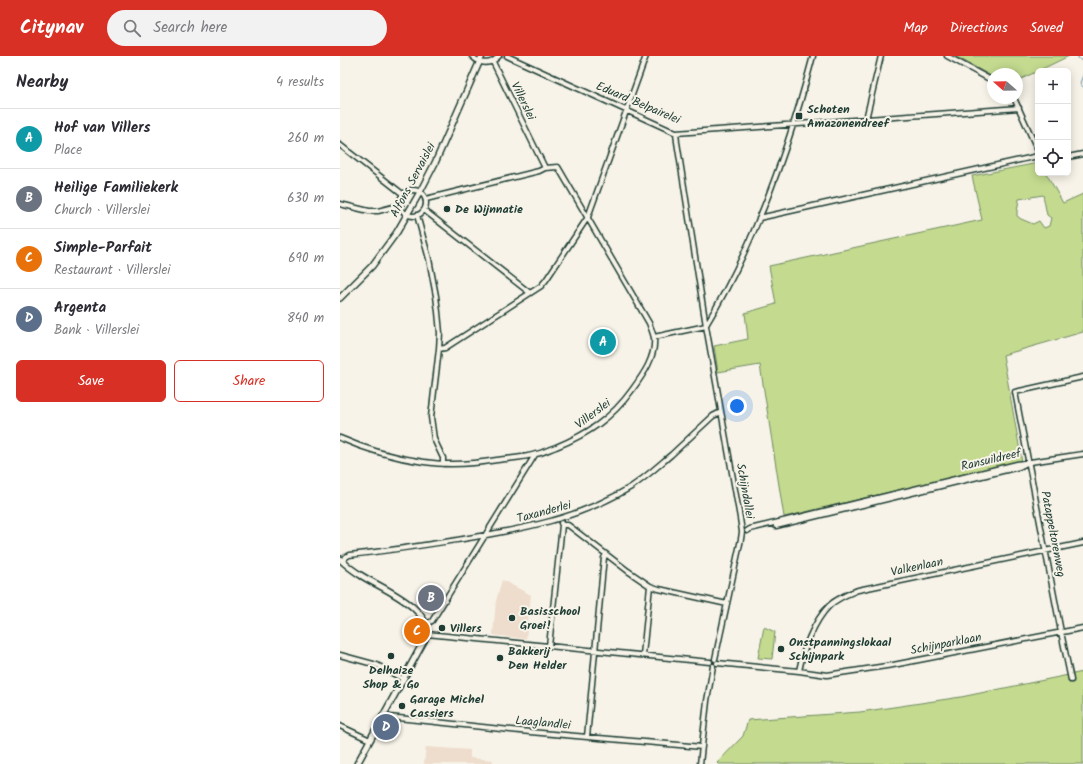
<!DOCTYPE html>
<html lang="en">
<head>
<meta charset="utf-8">
<style>
	body { margin:0; font-family:Kalam,sans-serif; background:#f2f2f3; color:#2b2b33 }
	.controls { position:absolute; right:12px; top:12px; display:grid; overflow:hidden; border-radius:6px; box-shadow:0 2px 10px #0003 }
	.controls button { width:36px; height:36px; display:grid; place-items:center; padding:0; border:0; border-bottom:1px solid #e1e1e2; background:#fff; color:#2b2b33; font:20px sans-serif }
	.compass { position:absolute; left:647px; top:12px; width:36px; height:36px; border-radius:50%; background:#fff; box-shadow:0 2px 10px #0003; rotate:290deg }
	.you { position:absolute; left:397px; top:350px; width:14px; height:14px; margin:-10px; border:3px solid #fff; border-radius:50%; background:#1a73e8; box-shadow:0 0 0 6px #1a73e833 }
	.badge { display:grid; place-items:center; width:26px; height:26px; border-radius:50%; background:#d93025; color:#fff; font-size:13px; font-weight:700 }
	.pin { position:absolute; translate:-50% -50%; border:2px solid #fff; box-shadow:0 1px 4px #0006 }
	.list { margin:0; padding:0; list-style:none }
	h2 { display:flex; justify-content:space-between; align-items:center; height:52px; margin:0; padding:0 16px; font-size:17px }
	h2 small { font-size:13px; font-weight:400; color:#7c7c81 }
	.list li { display:grid; grid-template-columns:26px 1fr auto; gap:12px; align-items:center; box-sizing:border-box; height:60px; padding:0 16px; border-top:1px solid #e1e1e2 }
	.list b { display:block; font-size:15px; white-space:nowrap }
	.list p { margin:0; font-size:13px; white-space:nowrap; color:#7c7c81 }
	.list em { font-size:13px; font-style:normal; color:#7c7c81 }
	.actions { display:flex; gap:8px; padding:12px 16px }
	.actions a { flex:1; padding:9px 0; border:1px solid #d93025; border-radius:6px; text-align:center; font-size:14px; color:#d93025 }
	.actions .main { background:#d93025; color:#fff }
	.icon { flex:none; width:22px; height:22px; fill:none; stroke:currentColor; stroke-width:2; stroke-linecap:round; stroke-linejoin:round }
	.map { position:relative; flex:none; width:743px; height:708px; overflow:hidden }
	header { display:flex; align-items:center; gap:24px; box-sizing:border-box; height:56px; padding:0 20px; background:#d93025; color:#fff }
	header strong { font-size:19px }
	nav { display:flex; gap:22px; margin-inline-start:auto; font-size:14px }
	.search { width:280px; height:36px; background:#f2f2f3; display:flex; align-items:center; gap:10px; box-sizing:border-box; padding:0 14px; border-radius:22px; color:#7c7c81; font-size:15px }
	main { display:flex }
	aside { flex:1; background:#fff }
	.map>svg:first-child { display:block }
	.built { fill:#eedccc }
	.green { fill:#c3da8f; stroke:#718c62; fill-rule:evenodd }
	.lines { fill:none; stroke-linecap:round; stroke-linejoin:round }
	.stream { stroke:#658da4; stroke-width:1 }
	.minor-casing { stroke:#1f3d34; stroke-width:7 }
	.tertiary-casing { stroke:#1f3d34; stroke-width:8 }
	.minor { stroke:#f7f3e8; stroke-width:4 }
	.tertiary { stroke:#f7f3e8; stroke-width:5 }
	.poi-dot { fill:#1f3d34; stroke:#f7f3e8; stroke-width:1.5 }
	.labels { text-anchor:middle; dominant-baseline:central; stroke-width:4; stroke-linejoin:round; paint-order:stroke }
	.street-label { font-size:12px; fill:#1f3d34; stroke:#f7f3e8 }
	.poi-label { font-size:12px; font-weight:bold; fill:#1f3d34; stroke:#f7f3e8; text-anchor:start }
</style>
</head>
<body>
<header>
<strong>Citynav</strong>
<div class="search"><svg class="icon" aria-label="search" viewBox="0 0 24 24"><circle cx="10" cy="10" r="6"/><path d="M15 15l6 6"/></svg>Search here</div>
<nav><a>Map</a><a>Directions</a><a>Saved</a></nav>
</header>
<main>
<aside>
<h2>Nearby<small>4 results</small></h2>
<ul class="list">
<li><span class="badge" style="background:#0f9aa8">A</span><div><b>Hof van Villers</b><p>Place</p></div><em>260 m</em></li>
<li><span class="badge" style="background:#6b7280">B</span><div><b>Heilige Familiekerk</b><p>Church · Villerslei</p></div><em>630 m</em></li>
<li><span class="badge" style="background:#e8710a">C</span><div><b>Simple-Parfait</b><p>Restaurant · Villerslei</p></div><em>690 m</em></li>
<li><span class="badge" style="background:#5c6f8a">D</span><div><b>Argenta</b><p>Bank · Villerslei</p></div><em>840 m</em></li>
</ul>
<div class="actions"><a class="main">Save</a><a>Share</a></div>
</aside>
<div class="map">
<svg width="743" height="708" viewBox="0 0 743 708">
	<rect width="100%" height="100%" fill="#f7f3e8"/>
	<filter id="ink" filterUnits="userSpaceOnUse"><feTurbulence type="fractalNoise" baseFrequency=".025" numOctaves="2"/><feDisplacementMap in="SourceGraphic" scale="8" xChannelSelector="R" yChannelSelector="G"/><feConvolveMatrix kernelMatrix="1 2 1 2 8 2 1 2 1" color-interpolation-filters="sRGB"/></filter>
	<g filter="url(#ink)">
		<path class="built" d="M162,524L191,539L186,583L153,579L156,545Z
			M86,691L130,694V702L153,704L152,708H84Z"/>
		<path class="green" d="M615,0H729L677,25V18H653V21Z
			M698,107V117H706L723,147L743,138V276L663,299L682,406L567,432L444,461L420,309L378,316L374,290L408,283L405,257L436,248L429,210L642,164L632,120ZM703,139L707,159L711,162L709,170L704,172L699,165L693,168L681,163L677,160V156L679,143Z
			M424,571L435,576L432,603L418,602Z
			M743,616V708H378L377,707L403,680L408,664L520,656L621,641Z"/>
		<g class="lines">
			<path class="stream" d="M738,0V2L743,6
				M743,19L740,27L743,31"/>
			<g class="minor-casing">
				<path id="minor" d="M132,0C140,9 151,9 159,0
					M167,0L336,77L679,52
					M607,0L653,25
					M674,42L698,95
					M526,63L541,0
					M336,77L337,86L366,270L400,462L402,476L401,483L375,603
					M0,89L64,139
					M728,101L743,98
					M60 147a13 13 0 1 1 26 0a13 13 0 1 1-26 0Z
					M86,143L199,115L205,112
					M0,148L29,155H38L61,149
					M84,154L190,237
					M77,159L89,203L96,240L98,256L100,277L99,293L91,361L94,383L103,402V408
					M419,162L698,100
					M366,269C415,188 449,91 473,0
					M314,281L366,270
					M99,293L105,292L201,230L206,224L248,161L306,0
					M0,382C27,394 56,402 84,406C109,410 133,408 157,404C170,402 184,402 196,398C203,397 209,393 216,391C248,378 272,362 292,334C303,319 316,301 314,282C313,277 311,272 309,267L218,111L205,112L153,6
					M222,469H228L232,472L288,515L310,530L319,533L387,548
					M436,470L679,411L685,408
					M407,475L410,473L677,408L743,398
					M2,505L6,501L9,499C48,495 85,489 123,483C182,473 239,463 291,431C305,422 318,410 331,399C345,386 359,373 373,360L381,356
					M85,568L92,565L195,399
					M87,578L370,606
					M209,590L222,469L221,467
					M0,599L37,609L63,623
					M303,599L310,530
					M377,607L459,615L487,619L553,609L743,572
					M459,615C463,594 474,565 489,550C497,542 508,538 518,534L743,487
					M731,624L721,576L675,336L743,321
					M43,659L49,661L190,676L362,691
					M0,670L30,684
					M247,681L263,511L264,502L266,498
					M360,708L367,645L373,610"/>
			</g>
			<g class="tertiary-casing">
				<path id="tertiary" d="M0,242L32,210L57,176L80,136L95,107L142,0
					M0,503C7,510 14,515 22,520C41,532 97,554 85,583L17,708"/>
			</g>
			<use href="#minor" class="minor"/>
			<use href="#tertiary" class="tertiary"/>
		</g>
	</g>
	<g class="poi-dot">
		<rect x="455" y="56" width="8" height="8" rx="2"/>
		<circle cx="107" cy="153" r="4"/>
		<circle cx="172" cy="562" r="4"/>
		<circle cx="102" cy="572" r="4"/>
		<circle cx="441" cy="593" r="4"/>
		<circle cx="51" cy="600" r="4"/>
		<circle cx="160" cy="602" r="4"/>
		<circle cx="62" cy="650" r="4"/>
	</g>
	<g class="labels">
		<g class="street-label">
			<text transform="translate(183 45) rotate(64)">Villerslei</text>
			<text transform="translate(298 47) rotate(23)">Eduard Belpairelei</text>
			<text transform="translate(73 124) rotate(-62)">Alfons Servaislei</text>
			<text transform="translate(253 358) rotate(-37)">Villerslei</text>
			<text transform="translate(651 404) rotate(-13)">Ransuildreef</text>
			<text transform="translate(405 435) rotate(80)">Schijndallei</text>
			<text transform="translate(204 456) rotate(-15)">Taxanderlei</text>
			<text transform="translate(713 478) rotate(79)">Patappeltorenweg</text>
			<text transform="translate(577 511) rotate(-12)">Valkenlaan</text>
			<text transform="translate(606 588) rotate(-11)">Schijnparklaan</text>
			<text transform="translate(203 667) rotate(5)">Laaglandlei</text>
		</g>
		<g class="poi-label">
			<text x="467" y="53">Schoten<tspan x="467" dy="14">Amazonendreef</tspan></text>
			<text x="115" y="153">De Wijnnatie</text>
			<text x="180" y="555">Basisschool<tspan x="180" dy="14">Groei!</tspan></text>
			<text x="110" y="572">Villers</text>
			<text x="449" y="586">Onstpanningslokaal<tspan x="449" dy="14">Schijnpark</tspan></text>
			<text x="168" y="595">Bakkerij<tspan x="168" dy="14">Den Helder</tspan></text>
			<text x="51" y="614" text-anchor="middle">Delhaize<tspan x="51" dy="14">Shop &amp; Go</tspan></text>
			<text x="70" y="643">Garage Michel<tspan x="70" dy="14">Cassiers</tspan></text>
		</g>
	</g>
</svg>
<div class="controls">
<button>+</button>
<button>−</button>
<button><svg class="icon" aria-label="locate" viewBox="0 0 24 24"><circle cx="12" cy="12" r="6"/><path d="M12 2v4M12 18v4M2 12h4M18 12h4"/></svg></button>
</div>
<svg class="compass" viewBox="-18 -18 36 36"><path d="M0-13l5 13h-10z" fill="#e53935"/><path d="M0 13l5-13h-10z" fill="#7c7c81"/></svg>
<div class="you"></div>
<div class="pin badge" style="left:263px;top:286px;background:#0f9aa8">A</div>
<div class="pin badge" style="left:91px;top:542px;background:#6b7280">B</div>
<div class="pin badge" style="left:77px;top:575px;background:#e8710a">C</div>
<div class="pin badge" style="left:46px;top:671px;background:#5c6f8a">D</div>
</div>
</main>
</body>
</html>
